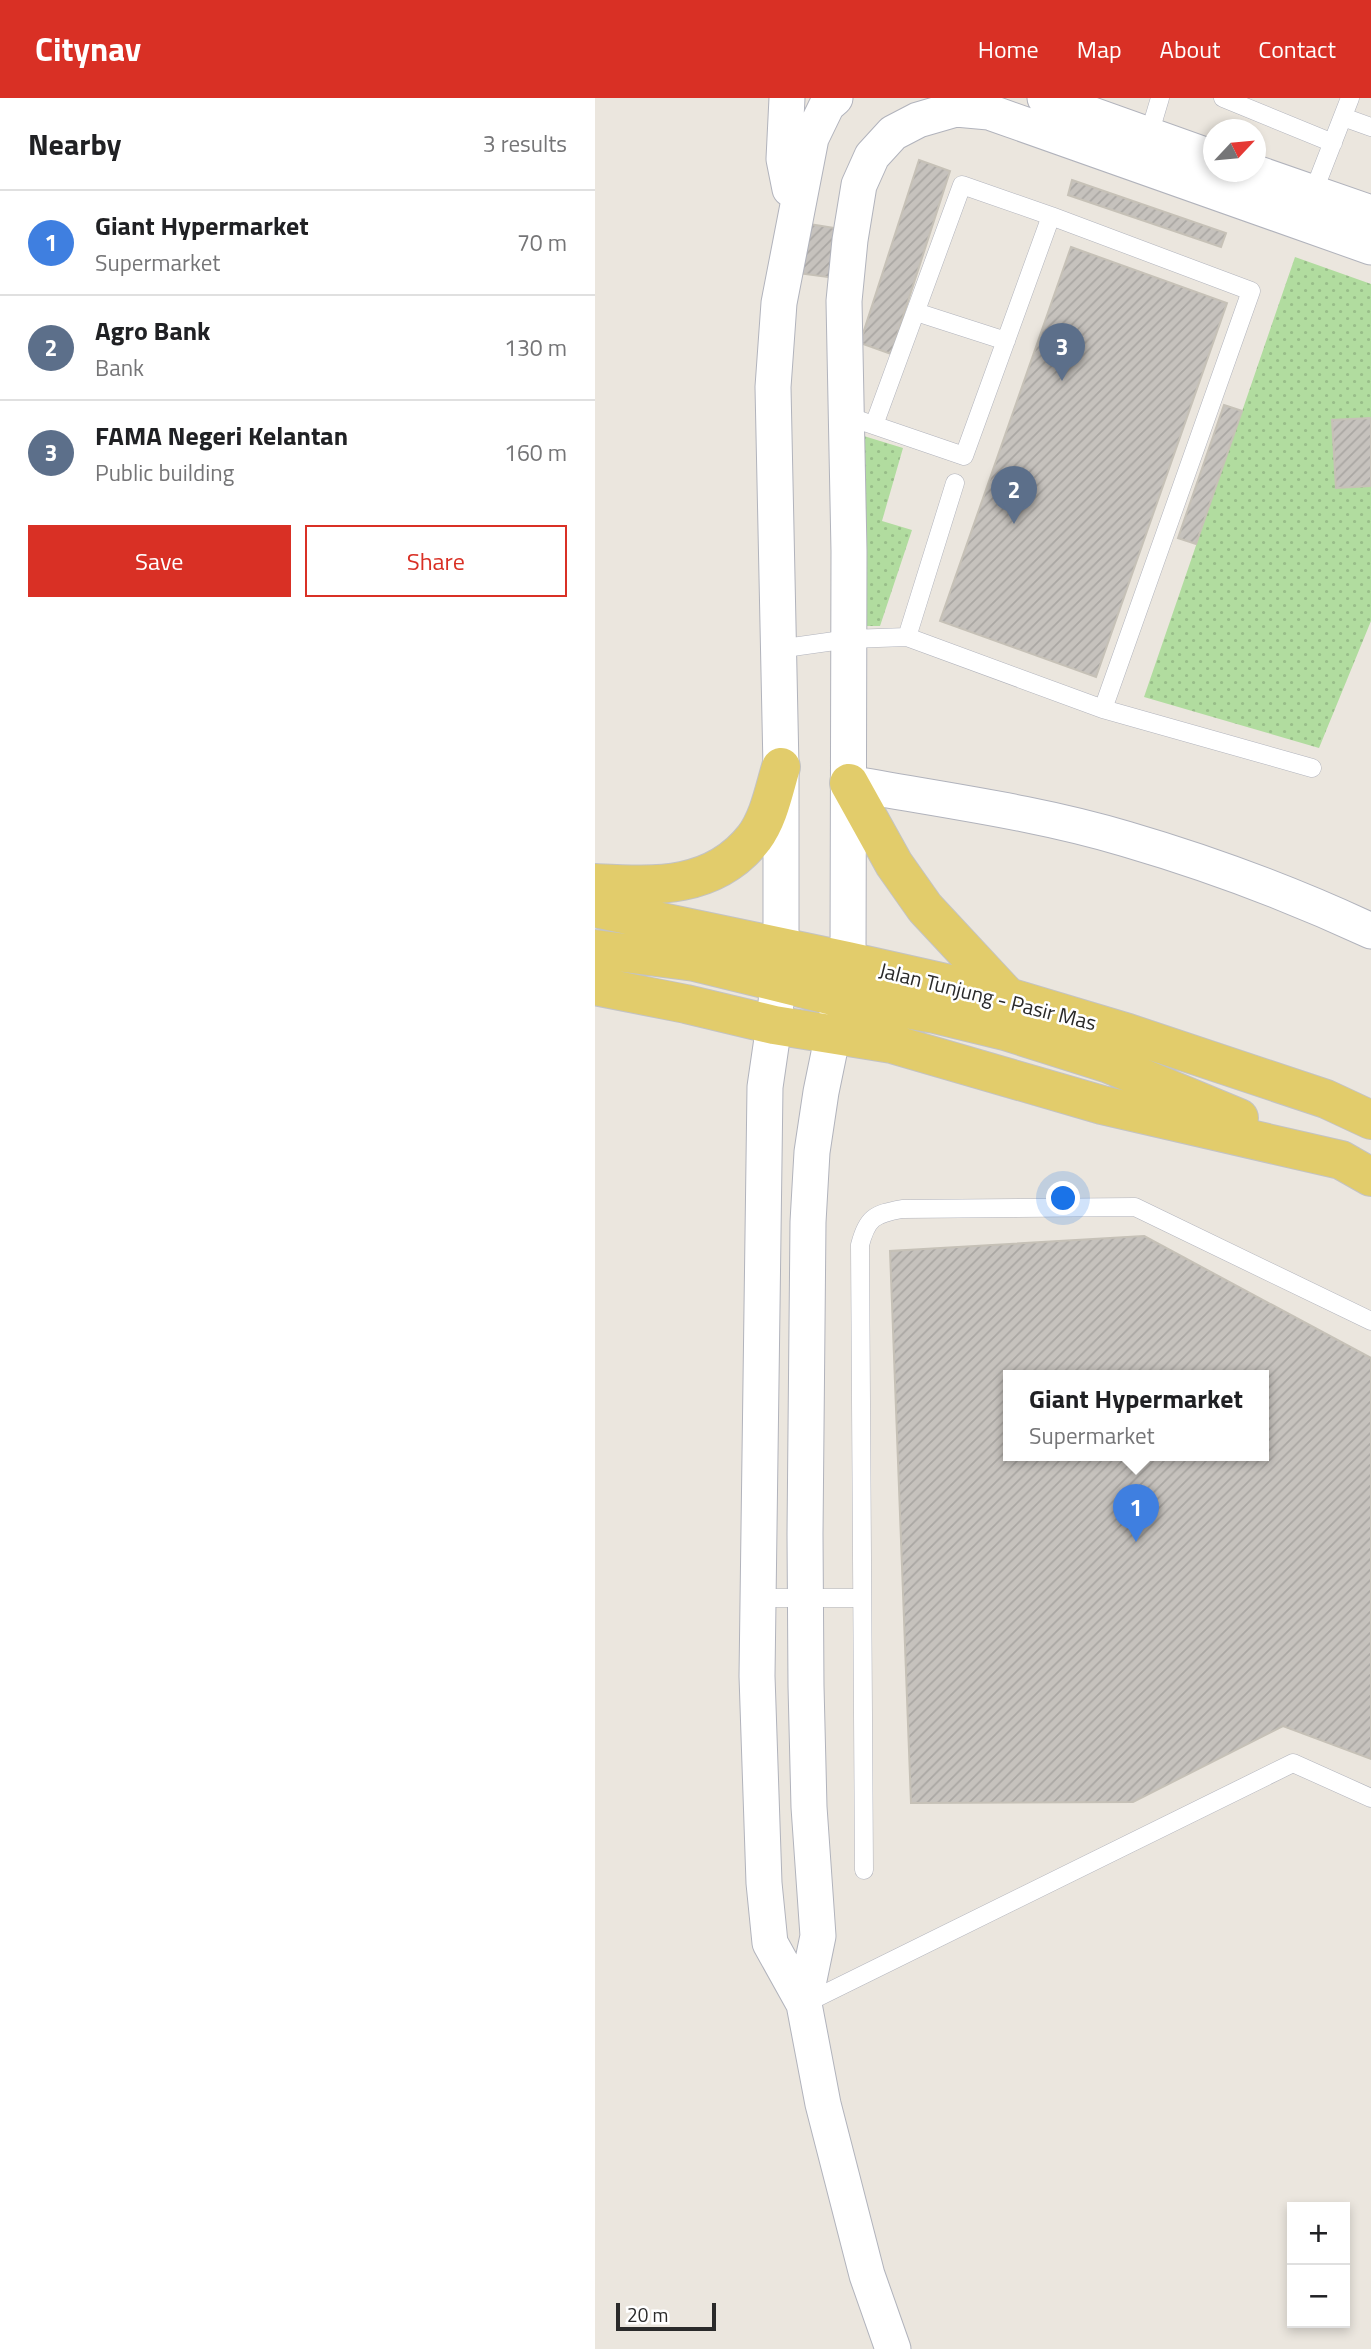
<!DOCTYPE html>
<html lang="en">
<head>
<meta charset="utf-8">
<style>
	body { margin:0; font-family:"Titillium Web",sans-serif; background:#f6f6f6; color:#202124 }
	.controls { position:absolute; right:21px; bottom:21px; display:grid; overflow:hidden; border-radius:0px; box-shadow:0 4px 10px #0003 }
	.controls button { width:63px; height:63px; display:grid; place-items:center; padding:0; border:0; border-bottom:2px solid #e0e0e0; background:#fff; color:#202124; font:35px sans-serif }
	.compass { position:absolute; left:608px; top:21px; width:63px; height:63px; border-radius:50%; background:#fff; box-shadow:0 4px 10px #0003; rotate:64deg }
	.scale { position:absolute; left:21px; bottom:18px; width:100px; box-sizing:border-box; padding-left:7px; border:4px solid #2a2a2a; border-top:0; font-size:19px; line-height:24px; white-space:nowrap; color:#2a2a2a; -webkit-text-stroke:5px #fff; paint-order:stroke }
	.you { position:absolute; left:469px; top:1101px; width:24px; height:24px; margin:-18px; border:5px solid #fff; border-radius:50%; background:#1a73e8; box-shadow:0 0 0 10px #1a73e833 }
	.badge { display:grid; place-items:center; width:46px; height:46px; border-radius:50%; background:#d93025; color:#fff; font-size:23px; font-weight:700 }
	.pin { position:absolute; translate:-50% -58px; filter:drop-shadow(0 2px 4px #0008) }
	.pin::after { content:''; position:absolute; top:37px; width:24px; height:21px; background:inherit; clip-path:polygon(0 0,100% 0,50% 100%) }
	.popup { position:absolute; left:408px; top:1272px; width:266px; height:91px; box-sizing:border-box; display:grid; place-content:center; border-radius:0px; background:#fff; filter:drop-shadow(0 2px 5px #0005); font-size:23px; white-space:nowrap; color:#757577 }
	.popup b { font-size:26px; color:#202124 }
	.popup::after { content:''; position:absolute; left:50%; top:100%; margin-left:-14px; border:14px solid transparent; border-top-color:#fff }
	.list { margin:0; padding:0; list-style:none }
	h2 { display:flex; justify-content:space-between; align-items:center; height:91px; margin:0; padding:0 28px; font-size:30px }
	h2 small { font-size:23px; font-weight:400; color:#757577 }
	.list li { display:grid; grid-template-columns:46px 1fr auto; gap:21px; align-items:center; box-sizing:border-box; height:105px; padding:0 28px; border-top:2px solid #e0e0e0 }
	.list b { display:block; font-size:26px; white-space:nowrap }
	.list p { margin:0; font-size:23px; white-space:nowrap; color:#757577 }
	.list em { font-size:23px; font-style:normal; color:#757577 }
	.actions { display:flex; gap:14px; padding:21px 28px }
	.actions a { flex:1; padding:16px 0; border:2px solid #d93025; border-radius:0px; text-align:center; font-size:24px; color:#d93025 }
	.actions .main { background:#d93025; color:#fff }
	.map { position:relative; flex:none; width:776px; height:2251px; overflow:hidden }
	header { display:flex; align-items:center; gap:42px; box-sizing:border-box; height:98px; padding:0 35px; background:#d93025; color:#fff }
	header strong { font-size:33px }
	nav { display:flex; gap:38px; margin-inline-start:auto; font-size:24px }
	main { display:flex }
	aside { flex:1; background:#fff }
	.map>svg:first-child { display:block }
	.grass { fill:url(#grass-dots) }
	.building { fill:url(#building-hatch); stroke:#c6c1b7; stroke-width:2; fill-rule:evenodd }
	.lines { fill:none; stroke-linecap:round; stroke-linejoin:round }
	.service-casing { stroke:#b1b3bc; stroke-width:19 }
	.minor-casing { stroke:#b1b3bc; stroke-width:37 }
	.primary-casing { stroke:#c3c3c3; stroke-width:40 }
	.service { stroke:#fff; stroke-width:18 }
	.minor { stroke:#fff; stroke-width:35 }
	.primary { stroke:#e2cc6b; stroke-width:38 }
	.labels { text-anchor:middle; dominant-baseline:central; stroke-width:5; stroke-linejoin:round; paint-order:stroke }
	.street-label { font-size:21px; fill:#2a2a2a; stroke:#fff }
</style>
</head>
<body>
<header>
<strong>Citynav</strong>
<nav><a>Home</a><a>Map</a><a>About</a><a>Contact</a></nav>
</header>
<main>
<aside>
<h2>Nearby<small>3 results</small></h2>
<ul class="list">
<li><span class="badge" style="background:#3f7fe0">1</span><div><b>Giant Hypermarket</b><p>Supermarket</p></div><em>70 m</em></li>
<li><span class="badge" style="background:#5c6f8a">2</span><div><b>Agro Bank</b><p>Bank</p></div><em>130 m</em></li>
<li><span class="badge" style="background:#5c6f8a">3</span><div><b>FAMA Negeri Kelantan</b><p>Public building</p></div><em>160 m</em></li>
</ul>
<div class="actions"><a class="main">Save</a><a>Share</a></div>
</aside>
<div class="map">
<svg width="776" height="2251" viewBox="0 0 776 2251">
	<defs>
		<pattern id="grass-dots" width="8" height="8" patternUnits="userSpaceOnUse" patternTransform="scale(1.75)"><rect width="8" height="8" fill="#b1dc9f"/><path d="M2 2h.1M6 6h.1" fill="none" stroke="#98bd89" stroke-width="1.8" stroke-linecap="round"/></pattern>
		<pattern id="building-hatch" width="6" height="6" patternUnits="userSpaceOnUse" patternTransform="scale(1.75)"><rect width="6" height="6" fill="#c6c2bd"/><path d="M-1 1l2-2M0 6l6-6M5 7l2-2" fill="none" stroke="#aaa7a3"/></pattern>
	</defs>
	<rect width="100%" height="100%" fill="#ebe6de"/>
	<path class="grass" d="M700,159L776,186V523L724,650L549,599Z
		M259,335L308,350L287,423L317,432L285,528H259Z"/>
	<path class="building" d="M324,62L355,73L296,256L265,245Z
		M477,82L631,135L626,149L473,97Z
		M208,125L246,131L240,180L202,175Z
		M476,149L632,205L501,579L345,523Z
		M629,307L647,313L601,446L583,440Z
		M776,320V388L741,390L737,322Z
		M549,1138L776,1260V1661L688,1628L538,1704L316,1705L295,1153ZM413,1278H669V1358H413Z"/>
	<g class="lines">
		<g class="service-casing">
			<path id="service" d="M628,0L738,45
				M748,19L776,29
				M554,37L565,0
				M718,95L755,0
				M321,214L411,243
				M252,318L369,358L456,118L656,193L508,611
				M279,327L367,87L456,118
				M312,539L508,611L717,670
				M183,551L254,541L312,539L360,385
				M162,1500H267
				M269,1772L265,1147C272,1120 279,1116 307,1111L540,1109L776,1223
				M209,1906L698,1665L776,1700"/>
		</g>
		<g class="minor-casing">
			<path id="minor" d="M192,0L189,61L195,91
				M240,0L232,7L216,40L184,205L178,289L186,669V849L179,927L170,989L162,1578L169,1785L175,1845L209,1906L228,2006L272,2177L298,2251
				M450,0L618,60
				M658,74L776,115
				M254,685C346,702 441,714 531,741C613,765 699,797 776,833
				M209,1906L223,1838L214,1709L211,1588L210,1436L213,1124L217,1054L226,994L253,863L254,453L249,203L255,142L264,87L277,58L298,35L323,22L361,11L394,14L776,149"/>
		</g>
		<g class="primary-casing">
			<path id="primary" d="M254,685L299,766L330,810L413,899
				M0,785C59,788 118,792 159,740C174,720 179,692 186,669
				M0,810L253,863L413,899L533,935L731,1001L776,1022
				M0,851L100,864L246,900L340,916L410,933L514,966L644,1020
				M0,888L91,906L179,927L297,946L507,1007L746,1062L776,1079"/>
		</g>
		<use href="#service" class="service"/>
		<use href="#minor" class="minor"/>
		<use href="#primary" class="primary"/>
	</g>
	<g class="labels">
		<g class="street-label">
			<text transform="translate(393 898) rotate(14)">Jalan Tunjung - Pasir Mas</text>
		</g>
	</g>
</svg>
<div class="controls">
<button>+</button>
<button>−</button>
</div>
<svg class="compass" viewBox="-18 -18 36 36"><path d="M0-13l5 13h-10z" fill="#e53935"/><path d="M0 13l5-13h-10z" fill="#757577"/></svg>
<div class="scale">20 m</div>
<div class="you"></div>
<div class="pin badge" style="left:541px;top:1444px;background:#3f7fe0">1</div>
<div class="popup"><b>Giant Hypermarket</b>Supermarket</div>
<div class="pin badge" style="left:419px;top:426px;background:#5c6f8a">2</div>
<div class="pin badge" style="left:467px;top:283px;background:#5c6f8a">3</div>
</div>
</main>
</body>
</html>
